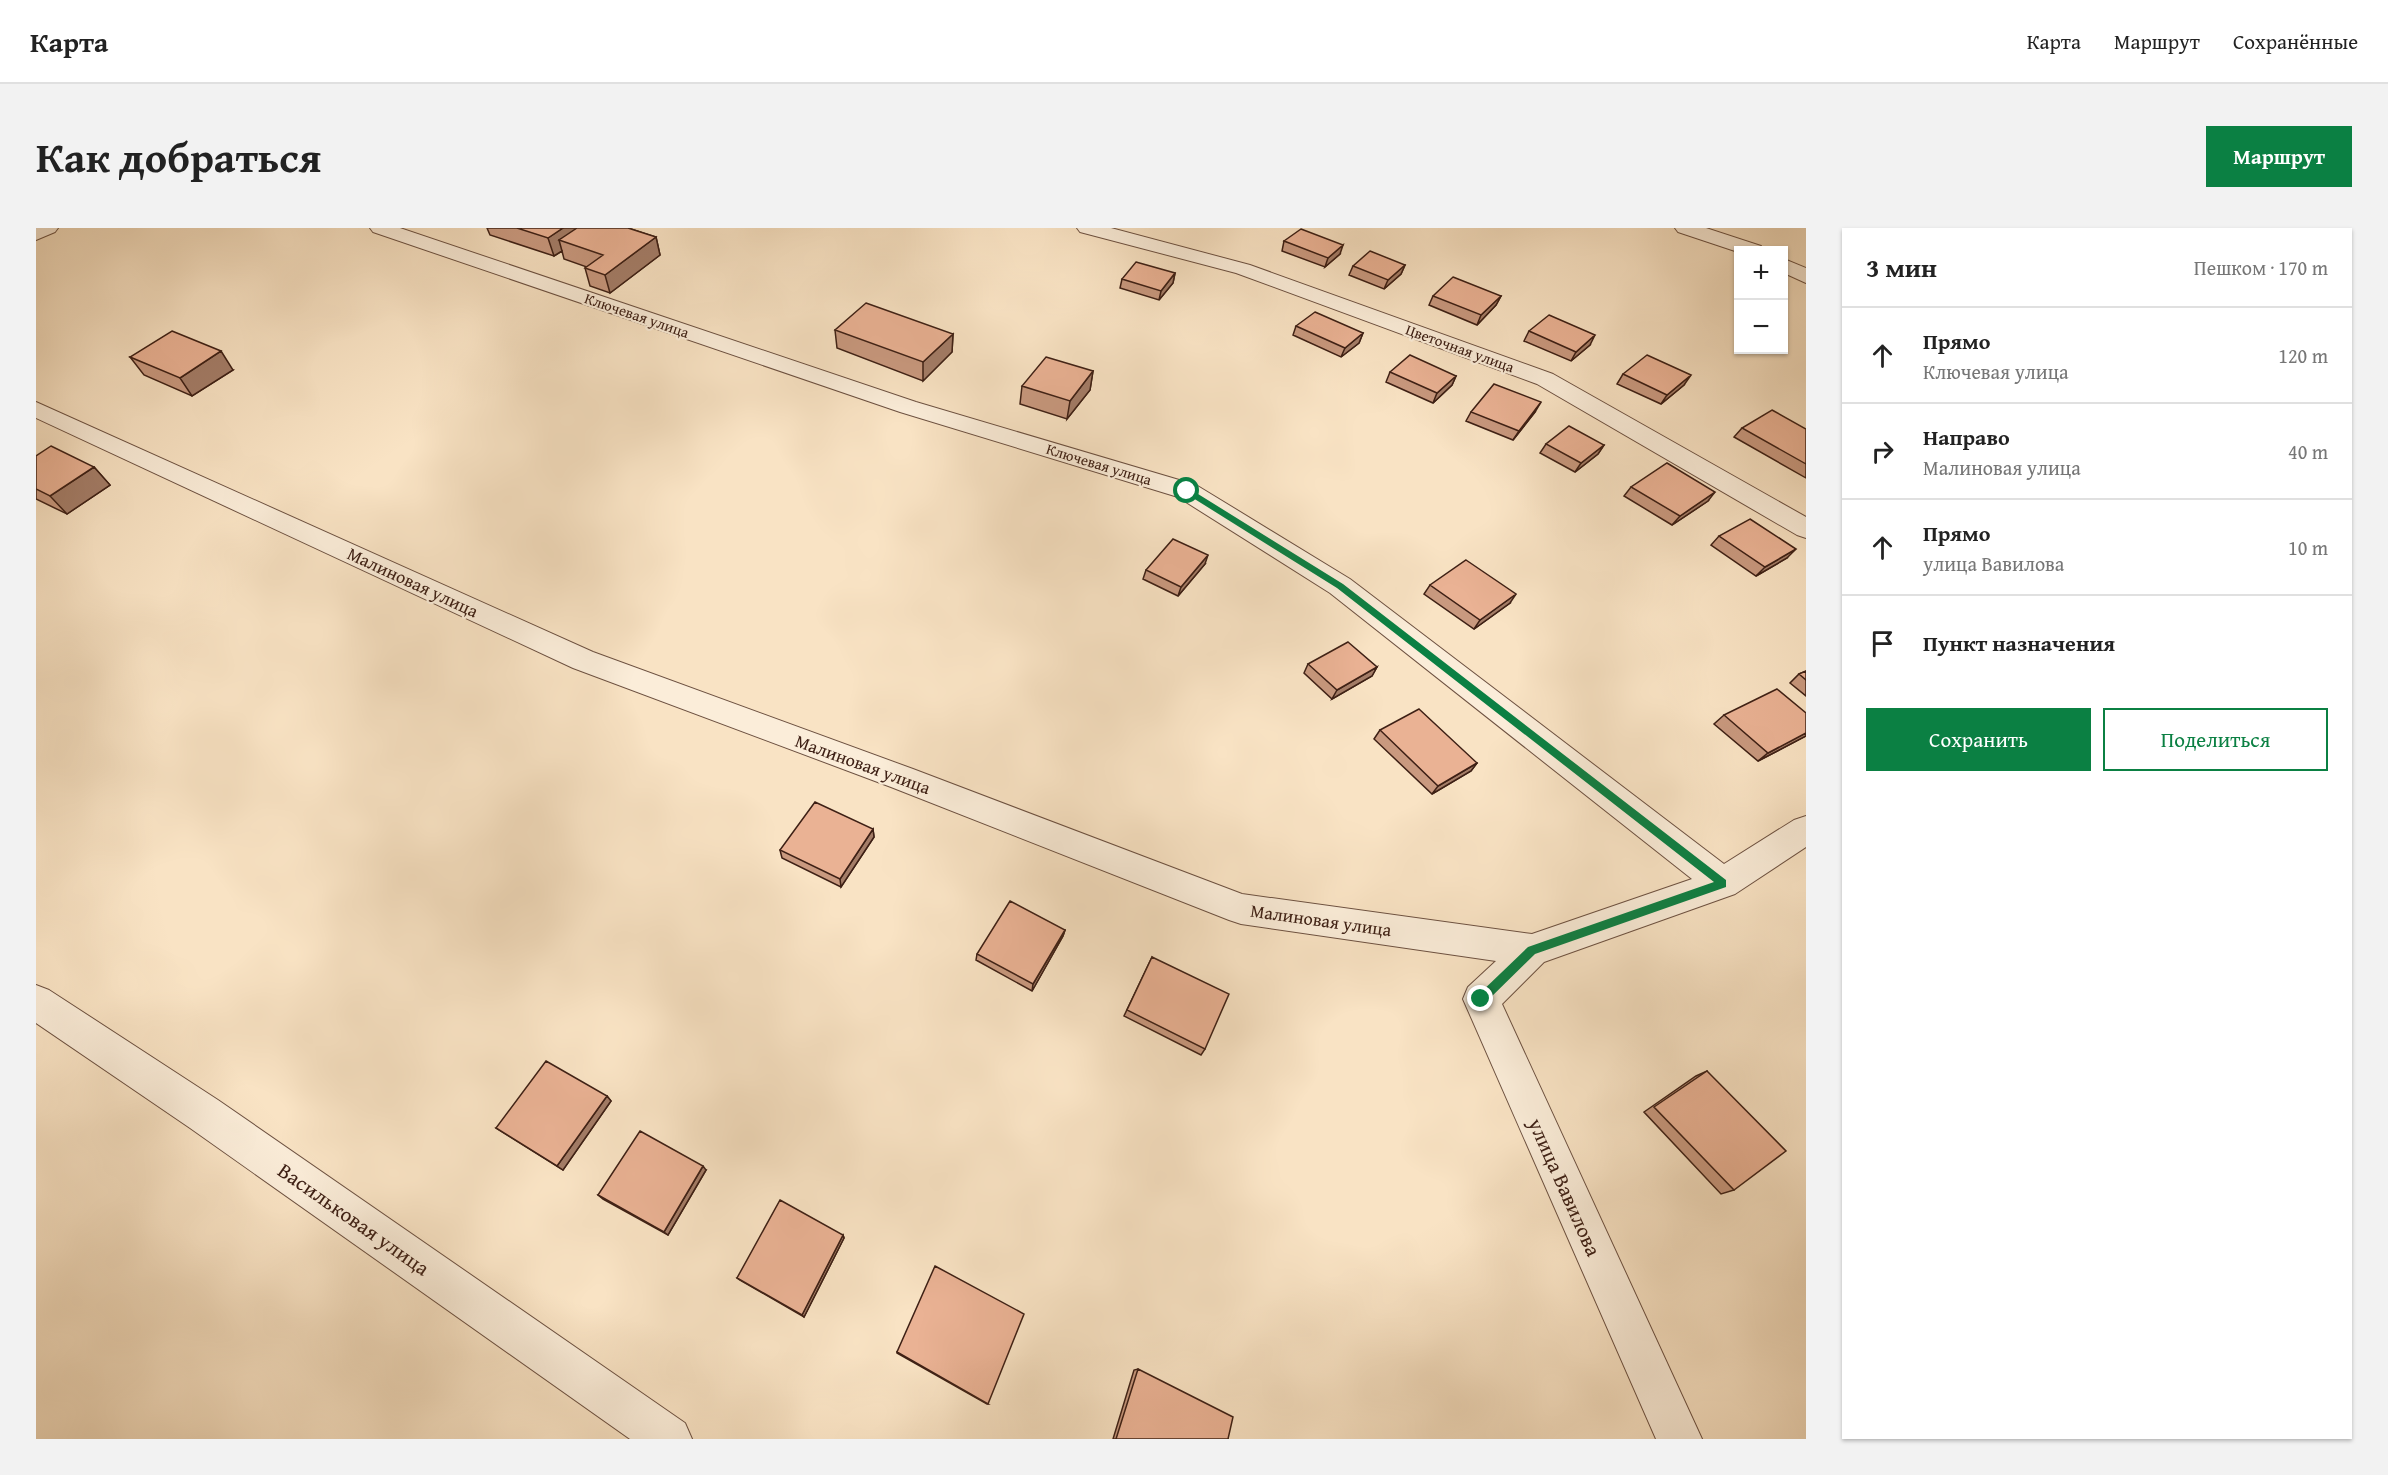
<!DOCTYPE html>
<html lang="ru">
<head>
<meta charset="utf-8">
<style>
	body { margin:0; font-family:"Gentium Book Plus",serif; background:#f2f2f2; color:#222 }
	.controls { position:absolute; right:18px; top:18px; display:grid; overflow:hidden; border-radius:0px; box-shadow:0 2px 4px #0004 }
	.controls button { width:54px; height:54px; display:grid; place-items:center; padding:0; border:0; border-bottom:2px solid #e0e0e0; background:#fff; color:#222; font:30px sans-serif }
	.stop { position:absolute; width:18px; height:18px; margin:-14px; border:4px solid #0b8043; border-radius:50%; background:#fff }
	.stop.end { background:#0b8043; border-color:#fff; box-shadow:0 2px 6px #0008 }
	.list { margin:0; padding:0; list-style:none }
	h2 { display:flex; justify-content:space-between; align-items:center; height:78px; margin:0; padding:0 24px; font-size:26px }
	h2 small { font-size:20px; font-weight:400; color:#767676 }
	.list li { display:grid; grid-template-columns:39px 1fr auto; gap:18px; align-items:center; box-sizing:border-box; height:96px; padding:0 24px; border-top:2px solid #e0e0e0 }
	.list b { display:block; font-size:22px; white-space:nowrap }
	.list p { margin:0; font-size:20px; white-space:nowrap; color:#767676 }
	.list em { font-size:20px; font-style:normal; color:#767676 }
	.actions { display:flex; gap:12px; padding:18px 24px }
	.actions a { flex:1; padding:14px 0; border:2px solid #0b8043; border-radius:0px; text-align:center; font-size:21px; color:#0b8043 }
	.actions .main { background:#0b8043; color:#fff }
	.icon { flex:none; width:33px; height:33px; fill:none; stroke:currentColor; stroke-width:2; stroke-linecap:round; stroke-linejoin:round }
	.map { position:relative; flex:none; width:1770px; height:1211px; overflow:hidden; border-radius:0px }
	header { display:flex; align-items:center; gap:36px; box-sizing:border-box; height:84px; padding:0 30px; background:#fff; border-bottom:2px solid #e0e0e0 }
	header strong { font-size:28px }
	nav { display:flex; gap:33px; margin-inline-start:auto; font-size:21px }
	.intro { display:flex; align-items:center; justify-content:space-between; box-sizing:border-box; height:144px; padding:0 36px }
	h1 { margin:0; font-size:42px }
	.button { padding:15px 27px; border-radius:0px; background:#0b8043; color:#fff; font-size:21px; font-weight:700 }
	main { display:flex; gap:36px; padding:0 36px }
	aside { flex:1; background:#fff; border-radius:0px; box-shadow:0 2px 4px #0004 }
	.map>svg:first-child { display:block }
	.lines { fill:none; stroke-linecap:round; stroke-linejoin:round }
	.minor-casing { stroke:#6d5141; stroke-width:2 }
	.minor { fill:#fbedd9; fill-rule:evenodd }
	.wall { fill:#c9997f; stroke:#3e2015; stroke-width:1.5 }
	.shaded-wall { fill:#a47d68; stroke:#3e2015; stroke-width:1.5 }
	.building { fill:#eab294; stroke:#3e2015; stroke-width:1.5 }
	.route { fill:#0b8043 }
	.labels { text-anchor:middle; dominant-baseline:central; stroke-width:4.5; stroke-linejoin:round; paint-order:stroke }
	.far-street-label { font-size:15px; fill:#3e2015; stroke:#fbedd9 }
	.street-label { font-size:18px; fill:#3e2015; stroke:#fbedd9 }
	.near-street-label { font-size:21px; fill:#3e2015; stroke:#fbedd9 }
</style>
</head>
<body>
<header>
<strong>Карта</strong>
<nav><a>Карта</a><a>Маршрут</a><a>Сохранённые</a></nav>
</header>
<div class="intro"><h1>Как добраться</h1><a class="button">Маршрут</a></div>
<main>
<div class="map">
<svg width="1770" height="1211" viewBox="0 0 1770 1211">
	<rect width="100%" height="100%" fill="#f9e3c4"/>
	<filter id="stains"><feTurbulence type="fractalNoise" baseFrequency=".00333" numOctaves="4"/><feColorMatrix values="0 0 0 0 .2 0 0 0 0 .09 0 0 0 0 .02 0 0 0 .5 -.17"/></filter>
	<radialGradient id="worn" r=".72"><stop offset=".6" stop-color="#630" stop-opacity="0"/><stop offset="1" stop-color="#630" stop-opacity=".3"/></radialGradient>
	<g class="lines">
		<g class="minor-casing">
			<path id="minor" d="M0,0H22L19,4L0,12Z
				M334,0H364L880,174L1160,257L1314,351L1688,636L1758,592L1770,588V619L1699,666L1508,734L1466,776L1666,1211H1620L1427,771L1432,759L1460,733L1205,696L1193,692L855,559L537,440L0,190V174L557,424L877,541L1206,666L1496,706L1656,651L1294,365L1142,269L864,184L337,4Z
				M1041,0H1075L1214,37L1517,146L1770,289V310L1761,307L1501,156L1200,45L1044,4Z
				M1639,0H1670L1725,18L1728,22L1702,24L1642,4Z
				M1748,31L1770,40V55L1748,45Z
				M0,757L13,762L182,872L649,1195L656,1211H594L154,900L0,795Z"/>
		</g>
		<use href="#minor" class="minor"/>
	</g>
	<path class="wall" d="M451,0H592L620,9L624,27L574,65L554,58L549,40L551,39L528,31L526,23L518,28L454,7Z
		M1248,13L1304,26L1289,39L1246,23Z
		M1369,37L1365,46L1348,61L1313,47L1317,38Z
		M1139,45L1137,55L1123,72L1084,60L1086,51Z
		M1397,68H1465L1460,77L1441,97L1393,77Z
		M1260,98L1327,105L1323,115L1305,129L1257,107Z
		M799,102L917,106L916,124L887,153L801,120Z
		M1493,103L1554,117L1535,133L1488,113Z
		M94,129L197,142L156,168L108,147Z
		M1057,143L1054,162L1031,191L984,176L986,158Z
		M1354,144L1420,148L1416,157L1397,175L1350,154Z
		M1587,146L1648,157L1625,176L1581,156Z
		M1435,184H1499L1477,212L1430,193Z
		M1706,200L1770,201V250L1698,209Z
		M1510,216L1568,217L1562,226L1539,244L1504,225Z
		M0,228L58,239L74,257L31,286L0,271Z
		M1595,259L1672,273L1636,297L1588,268Z
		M1683,308L1751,330L1720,348L1675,317Z
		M1169,336L1142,368L1107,351L1110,342Z
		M1394,357L1474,375L1438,401L1388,366Z
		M1272,436L1341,439L1336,448L1296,471L1268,445Z
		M1770,443V468L1754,455L1763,446Z
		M1688,487L1770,508L1722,533L1678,496Z
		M1344,502L1441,535L1435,543L1396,566L1338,511Z
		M837,601L838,609L805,659L746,630L744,622Z
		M1029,702L1027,708L996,763L940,732L941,726Z
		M1116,729L1169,821L1165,827L1088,788Z
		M1671,843L1698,962L1685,966L1608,884L1660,848Z
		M571,868L575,873L527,942L460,900Z
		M670,942L632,1007L567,971L562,967Z
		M807,1007L808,1010L768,1089L704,1052L701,1050Z
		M861,1124L952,1176H951L861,1125Z
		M1102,1141L1192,1211H1077L1098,1142Z"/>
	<path class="shaded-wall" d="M527,0H555L523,12L526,23L518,28L512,10Z
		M620,9L624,27L574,65L569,47Z
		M1307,17L1304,26L1289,39L1292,30Z
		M1369,37L1365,46L1348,61L1352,52Z
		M1139,45L1137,55L1123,72L1125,63Z
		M1465,68L1460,77L1441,97L1445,87Z
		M1327,105L1323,115L1305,129L1309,120Z
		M917,106L916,124L887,153V134Z
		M1559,107L1554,117L1535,133L1540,124Z
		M185,123L197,142L156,168L144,150Z
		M1057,143L1054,162L1031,191L1034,173Z
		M1655,147L1648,157L1625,176L1631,167Z
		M1420,148L1416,157L1397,175L1401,165Z
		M1505,174L1499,184L1477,212L1483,203Z
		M1568,217L1562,226L1539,244L1545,235Z
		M58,239L74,257L31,286L14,268Z
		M1679,264L1672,273L1636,297L1644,288Z
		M1760,321L1751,330L1720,348L1729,339Z
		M1172,327L1169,336L1142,368L1145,359Z
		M1480,366L1474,375L1438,401L1444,392Z
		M1341,439L1336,448L1296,471L1301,462Z
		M1770,505V508L1722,533L1732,525Z
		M1441,535L1435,543L1396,566L1402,558Z
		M837,601L838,609L805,659L804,651Z
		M1029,702L1027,708L996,763L997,756Z
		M571,868L575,873L527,942L521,938Z
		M667,938L670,942L632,1007L628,1004Z
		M807,1007L808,1010L768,1089L766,1087Z"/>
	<path class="building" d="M481,0H527L512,10Z
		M541,0H592L620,9L569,47L549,40L567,27L523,12Z
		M1265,1L1307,17L1292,30L1248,13Z
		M1334,23L1369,37L1352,52L1317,38Z
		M1100,34L1139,45L1125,63L1086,51Z
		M1417,49L1465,68L1445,87L1397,68Z
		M830,75L917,106L887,134L799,102Z
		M1279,84L1327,105L1309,120L1260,98Z
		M1513,87L1559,107L1540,124L1493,103Z
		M136,103L185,123L144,150L94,129Z
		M1374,127L1420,148L1401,165L1354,144Z
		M1611,127L1655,147L1631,167L1587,146Z
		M1010,129L1057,143L1034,173L986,158Z
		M1458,156L1505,174L1483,203L1435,184Z
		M1736,182L1770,201V236L1706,200Z
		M1533,198L1568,217L1545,235L1510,216Z
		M15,218L58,239L14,268L0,261V228Z
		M1631,235L1679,264L1644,288L1595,259Z
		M1714,291L1760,321L1729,339L1683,308Z
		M1137,311L1172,327L1145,359L1110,342Z
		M1430,332L1480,366L1444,392L1394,357Z
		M1312,414L1341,439L1301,462L1272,436Z
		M1770,443V452L1763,446Z
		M1741,461L1770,485V505L1732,525L1688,487Z
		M1383,481L1441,535L1402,558L1344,502Z
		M779,574L837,601L804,651L744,622Z
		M974,673L1029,702L997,756L941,726Z
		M1116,729L1193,766L1169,821L1091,782Z
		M510,833L571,868L521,938L460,900Z
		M1671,843L1750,923L1698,962L1618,879Z
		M604,903L667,938L628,1004L562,967Z
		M744,972L807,1007L766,1087L701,1050Z
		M899,1038L988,1086L952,1176L861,1124Z
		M1102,1141L1197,1189L1192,1211H1080Z"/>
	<path class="route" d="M1149,261H1154L1307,356L1690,652V659L1499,726L1449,775H1441V768L1492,719L1678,654L1301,360L1149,265Z"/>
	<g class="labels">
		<g class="far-street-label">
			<text transform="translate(601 87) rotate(19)">Ключевая улица</text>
			<text transform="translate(1424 120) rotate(20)">Цветочная улица</text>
			<text transform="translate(1063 236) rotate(17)">Ключевая улица</text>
		</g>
		<g class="street-label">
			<text transform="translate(377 354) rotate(25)">Малиновая улица</text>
			<text transform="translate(827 536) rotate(20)">Малиновая улица</text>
			<text transform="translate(1285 692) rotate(8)">Малиновая улица</text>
		</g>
		<g class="near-street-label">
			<text transform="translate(1529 959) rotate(66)">улица Вавилова</text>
			<text transform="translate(318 991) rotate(35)">Васильковая улица</text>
		</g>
	</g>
	<rect width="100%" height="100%" filter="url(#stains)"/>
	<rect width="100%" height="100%" fill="url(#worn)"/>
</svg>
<div class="controls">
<button>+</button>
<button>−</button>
</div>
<div class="stop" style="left:1151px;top:263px"></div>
<div class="stop end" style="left:1445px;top:771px"></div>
</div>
<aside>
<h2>3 мин<small>Пешком · 170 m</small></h2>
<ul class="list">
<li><svg class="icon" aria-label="ahead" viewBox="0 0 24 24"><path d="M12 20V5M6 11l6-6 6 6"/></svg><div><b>Прямо</b><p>Ключевая улица</p></div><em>120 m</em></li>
<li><svg class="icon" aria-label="right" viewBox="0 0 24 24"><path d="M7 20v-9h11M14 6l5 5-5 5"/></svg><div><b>Направо</b><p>Малиновая улица</p></div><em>40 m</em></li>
<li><svg class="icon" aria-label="ahead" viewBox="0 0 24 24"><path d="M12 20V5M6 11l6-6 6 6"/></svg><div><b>Прямо</b><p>улица Вавилова</p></div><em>10 m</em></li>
<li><svg class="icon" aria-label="arrive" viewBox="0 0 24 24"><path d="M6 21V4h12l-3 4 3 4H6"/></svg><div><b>Пункт назначения</b></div></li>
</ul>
<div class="actions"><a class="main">Сохранить</a><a>Поделиться</a></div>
</aside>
</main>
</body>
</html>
